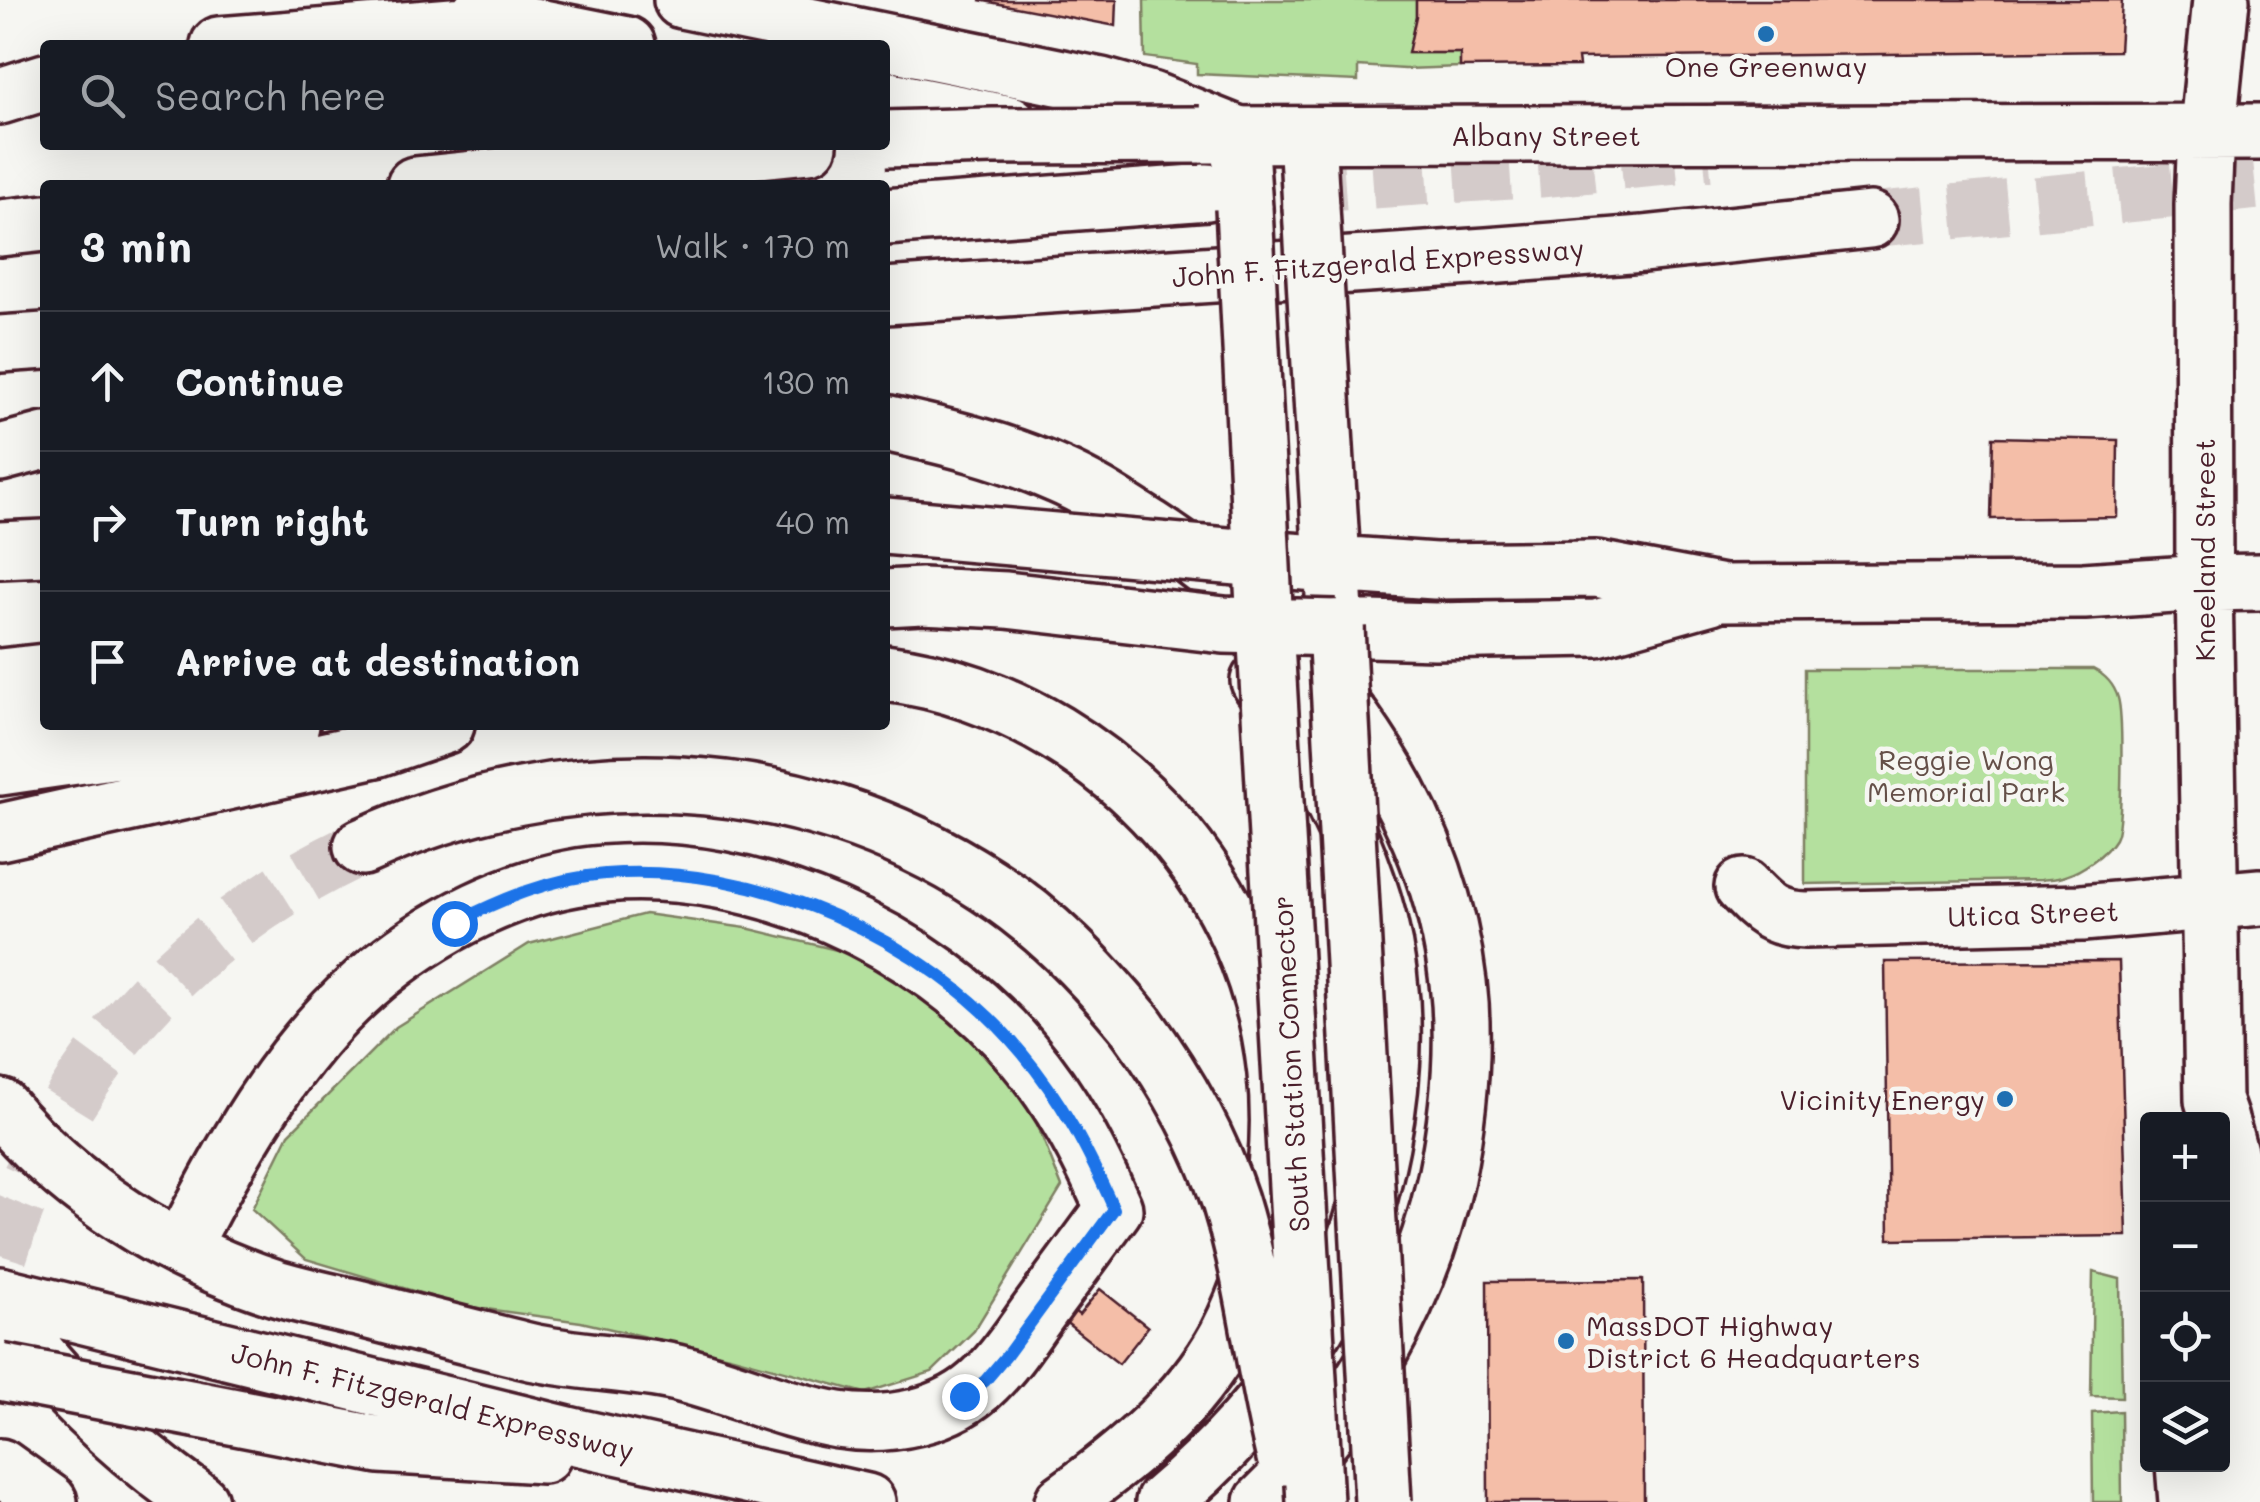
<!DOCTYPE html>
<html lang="en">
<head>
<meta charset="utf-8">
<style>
	body { margin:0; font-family:Mali,sans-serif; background:#20242c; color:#f1f3f6 }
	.controls { position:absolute; right:30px; bottom:30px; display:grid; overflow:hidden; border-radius:10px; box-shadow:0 10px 40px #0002 }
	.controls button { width:90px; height:90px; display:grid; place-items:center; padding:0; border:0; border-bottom:2px solid #363941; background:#171b24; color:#f1f3f6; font:50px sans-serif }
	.stop { position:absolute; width:30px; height:30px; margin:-22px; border:8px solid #1a73e8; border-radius:50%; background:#fff }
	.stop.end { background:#1a73e8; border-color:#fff; box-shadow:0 2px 10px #0008 }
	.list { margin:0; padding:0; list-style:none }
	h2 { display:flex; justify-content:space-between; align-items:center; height:130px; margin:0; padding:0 40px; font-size:42px }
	h2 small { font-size:32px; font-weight:400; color:#9ea1a6 }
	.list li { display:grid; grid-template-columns:65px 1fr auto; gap:30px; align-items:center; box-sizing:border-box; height:140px; padding:0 40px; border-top:2px solid #363941 }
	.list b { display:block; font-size:38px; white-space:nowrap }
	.list em { font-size:32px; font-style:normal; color:#9ea1a6 }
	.icon { flex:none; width:55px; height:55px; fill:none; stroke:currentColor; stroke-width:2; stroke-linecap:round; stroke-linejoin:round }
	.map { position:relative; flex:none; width:2260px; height:1502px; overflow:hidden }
	.search { position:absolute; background:#171b24; box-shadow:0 10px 40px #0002; left:40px; top:40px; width:850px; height:110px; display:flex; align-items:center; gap:25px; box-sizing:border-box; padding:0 35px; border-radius:10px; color:#9ea1a6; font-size:38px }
	.panel { position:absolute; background:#171b24; box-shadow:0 10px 40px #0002; left:40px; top:180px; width:850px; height:550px; border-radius:10px }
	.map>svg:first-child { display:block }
	.green { fill:#b4e09e; stroke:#7f8064; stroke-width:2.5 }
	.building { fill:#f4bea8; stroke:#4a1f2b; stroke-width:2.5 }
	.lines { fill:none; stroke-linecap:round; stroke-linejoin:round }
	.minor-tunnel { stroke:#d4cbca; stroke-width:55; stroke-dasharray:55 28; stroke-linecap:butt }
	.highway-tunnel { stroke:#d4cbca; stroke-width:55; stroke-dasharray:55 28; stroke-linecap:butt }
	.minor-casing { stroke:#4a1f2b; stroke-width:62 }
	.major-casing { stroke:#4a1f2b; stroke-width:62 }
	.highway-casing { stroke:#4a1f2b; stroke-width:62 }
	.minor { stroke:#f6f6f2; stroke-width:55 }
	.major { stroke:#f6f6f2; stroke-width:55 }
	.highway { stroke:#f6f6f2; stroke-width:55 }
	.minor-bridge-casing { stroke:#4a1f2b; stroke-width:62; stroke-linecap:butt }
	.major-bridge-casing { stroke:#4a1f2b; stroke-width:62; stroke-linecap:butt }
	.highway-bridge-casing { stroke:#4a1f2b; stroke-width:62; stroke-linecap:butt }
	.minor-bridge { stroke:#f6f6f2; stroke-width:55 }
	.major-bridge { stroke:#f6f6f2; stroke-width:55 }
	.highway-bridge { stroke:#f6f6f2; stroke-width:55 }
	.route { stroke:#1a73e8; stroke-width:12 }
	.poi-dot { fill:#1f6fb2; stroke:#f6f6f2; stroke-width:4 }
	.labels { text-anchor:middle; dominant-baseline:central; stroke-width:9; stroke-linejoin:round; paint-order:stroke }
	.poi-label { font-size:28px; fill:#4a1f2b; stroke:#f6f6f2 }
	.street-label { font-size:28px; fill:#4a1f2b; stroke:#f6f6f2 }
	.park-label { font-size:28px; fill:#644f48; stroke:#f6f6f2 }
</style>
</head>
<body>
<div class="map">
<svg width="2260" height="1502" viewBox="0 0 2260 1502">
	<rect width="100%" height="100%" fill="#f6f6f2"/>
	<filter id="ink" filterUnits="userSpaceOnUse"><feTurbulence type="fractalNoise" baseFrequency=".01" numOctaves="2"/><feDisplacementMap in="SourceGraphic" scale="20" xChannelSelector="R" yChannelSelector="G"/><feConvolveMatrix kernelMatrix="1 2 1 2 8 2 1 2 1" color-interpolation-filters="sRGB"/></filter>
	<g filter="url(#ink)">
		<path class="green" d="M1144,0H1416V16L1409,53H1460V67L1405,69L1358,66V81L1197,74V64L1145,57Z
			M1805,669H2093C2105,675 2114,684 2118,698C2123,715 2123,826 2115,839C2106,854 2082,871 2065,876C2058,879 2049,879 2041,880L1805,884Z
			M645,914L746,928L853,954L958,1024L1025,1094L1062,1187L974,1331L932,1372L865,1393L733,1357L581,1322L464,1306L306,1259L252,1209L289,1134L396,1027L529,944Z
			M2093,1272L2120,1279L2122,1397L2091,1396Z
			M2121,1411L2122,1502H2093L2092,1413Z"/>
		<path class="building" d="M979,0H1117L1116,26Z
			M1416,0H2122L2119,51L1578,58L1579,66L1460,67V53H1408L1416,16Z
			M1993,437L2118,440L2117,517L1991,519Z
			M2119,961L2127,1236L1889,1239L1885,962Z
			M1643,1280L1644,1502H1488L1487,1281Z
			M1100,1289L1148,1327L1119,1364L1064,1321L1073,1310L1079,1315Z"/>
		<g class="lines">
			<path class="minor-tunnel" d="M0,1255C58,1070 186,929 362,847"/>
			<path class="highway-tunnel" d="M1207,192L1540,170L1709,154
				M1870,220L2260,182"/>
			<g class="minor-casing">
				<path id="minor" d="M362,847C564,754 799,762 987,885C1045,922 1093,973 1136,1025
					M1743,887C1764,909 1773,919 1805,920L2082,913L2260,897
					M0,1107C71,1193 171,1254 276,1288C303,1296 331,1302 358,1308C414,1323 471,1337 527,1351C577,1363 628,1362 677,1373C731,1386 783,1411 838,1420C888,1428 949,1417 986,1379C1008,1358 1024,1331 1042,1307C1066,1274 1090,1242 1114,1209C1089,1153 1062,1100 1022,1053C926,938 755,861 604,874C518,881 430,927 366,983C282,1057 232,1151 181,1249"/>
			</g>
			<g class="major-casing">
				<path id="major" d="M1200,135L2260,132
					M415,185L809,145
					M0,228L45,223
					M2204,583L2260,582
					M2220,1120L2213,1100L2204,583L2203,204L2205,157L2221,0
					M2222,1127L2235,1174L2238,1212V1502
					M2184,1464L2187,1502"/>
			</g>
			<g class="highway-casing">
				<path id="highway" d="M682,0L1101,86L1151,100L1239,135L1244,208
					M478,15L627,45
					M219,45L514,21
					M0,96L45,82
					M885,99L1010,124
					M1307,135L1311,207
					M885,217L1207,192
					M885,296L1487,256L1643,244L1870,220
					M1318,331L1336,628L1435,631L1597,628L1711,596
					M0,344L45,341
					M885,423C944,436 1003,450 1058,475C1091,489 1120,509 1150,528C1306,630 1436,792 1458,982C1466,1048 1459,1113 1446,1178C1419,1301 1354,1415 1263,1502
					M0,453L45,441
					M0,550L45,548
					M1261,559L1435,571L1596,569L1723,593L2084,591L2204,583
					M885,673C945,680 1005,702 1056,733C1224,835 1308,1021 1269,1214C1260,1256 1247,1298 1227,1336C1188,1407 1127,1456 1063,1502
					M0,677L45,672
					M0,717L45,711
					M0,767L291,725
					M0,832L376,749L446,725
					M0,1295L572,1436L867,1502
					M0,1305C53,1383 123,1448 200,1502
					M200,1410L380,1445L543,1455
					M0,1467L49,1502
					M1164,1502C1240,1437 1310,1356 1348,1262C1363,1225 1373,1185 1381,1145C1396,1070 1397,994 1378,919C1356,834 1310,752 1259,681"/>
			</g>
			<use href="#minor" class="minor"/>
			<use href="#major" class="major"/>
			<use href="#highway" class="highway"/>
			<g class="minor-bridge-casing">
				<path id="minor-bridge" d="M1265,626L1315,1502
					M1336,628L1383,1502
					M1136,1025C1176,1080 1209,1137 1230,1201C1256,1285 1264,1373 1285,1457"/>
			</g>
			<g class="major-bridge-casing">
				<path id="major-bridge" d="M885,139L993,136L1200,135"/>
			</g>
			<g class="highway-bridge-casing">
				<path id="highway-bridge" d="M1311,207L1318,331
					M1244,208L1265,626
					M885,526L1261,559
					M885,598L922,596L1006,600L1224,625L1336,628
					M0,1372L200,1410"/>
			</g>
			<use href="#minor-bridge" class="minor-bridge"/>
			<use href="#major-bridge" class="major-bridge"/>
			<use href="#highway-bridge" class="highway-bridge"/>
		</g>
	</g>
	<g class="lines" filter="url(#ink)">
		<path class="route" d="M454,923C502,899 551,878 605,874C755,862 926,937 1022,1053C1062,1100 1089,1153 1114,1209L1007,1355L985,1381L964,1396"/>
	</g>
	<g class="poi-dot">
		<circle cx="1766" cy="34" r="10"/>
		<circle cx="2005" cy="1099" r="10"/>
		<circle cx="1566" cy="1341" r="10"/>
	</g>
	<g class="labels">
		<g class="poi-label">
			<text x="1766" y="66">One Greenway</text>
			<text x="1985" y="1099" text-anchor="end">Vicinity Energy</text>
			<text x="1586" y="1325" text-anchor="start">MassDOT Highway<tspan x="1586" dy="32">District 6 Headquarters</tspan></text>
		</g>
		<g class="street-label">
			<text x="1546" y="135">Albany Street</text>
			<text transform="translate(1378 262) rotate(-4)">John F. Fitzgerald Expressway</text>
			<text transform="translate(2204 550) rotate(-90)">Kneeland Street</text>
			<text transform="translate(2033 913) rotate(-2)">Utica Street</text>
			<text transform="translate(1290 1064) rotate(-93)">South Station Connector</text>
			<text transform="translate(433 1401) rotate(14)">John F. Fitzgerald Expressway</text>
		</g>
		<g class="park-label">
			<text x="1966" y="759">Reggie Wong<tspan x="1966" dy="32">Memorial Park</tspan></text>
		</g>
	</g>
</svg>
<div class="controls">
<button>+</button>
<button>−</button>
<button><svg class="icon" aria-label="locate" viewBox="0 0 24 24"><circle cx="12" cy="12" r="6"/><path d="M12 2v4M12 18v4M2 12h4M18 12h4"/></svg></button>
<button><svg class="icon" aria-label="layers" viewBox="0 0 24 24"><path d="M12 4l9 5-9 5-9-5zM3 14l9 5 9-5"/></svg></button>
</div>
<div class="stop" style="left:454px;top:923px"></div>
<div class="stop end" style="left:964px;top:1396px"></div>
<div class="search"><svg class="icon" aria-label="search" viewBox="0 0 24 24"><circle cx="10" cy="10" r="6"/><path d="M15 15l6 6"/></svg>Search here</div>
<section class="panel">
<h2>3 min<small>Walk · 170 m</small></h2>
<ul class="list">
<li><svg class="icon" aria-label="ahead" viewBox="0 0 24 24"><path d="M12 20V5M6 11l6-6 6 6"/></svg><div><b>Continue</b></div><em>130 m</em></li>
<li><svg class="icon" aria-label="right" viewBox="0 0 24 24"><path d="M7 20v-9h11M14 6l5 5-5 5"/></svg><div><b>Turn right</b></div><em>40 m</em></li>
<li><svg class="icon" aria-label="arrive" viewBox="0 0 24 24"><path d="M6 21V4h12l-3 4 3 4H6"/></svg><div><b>Arrive at destination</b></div></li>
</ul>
</section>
</div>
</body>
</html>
